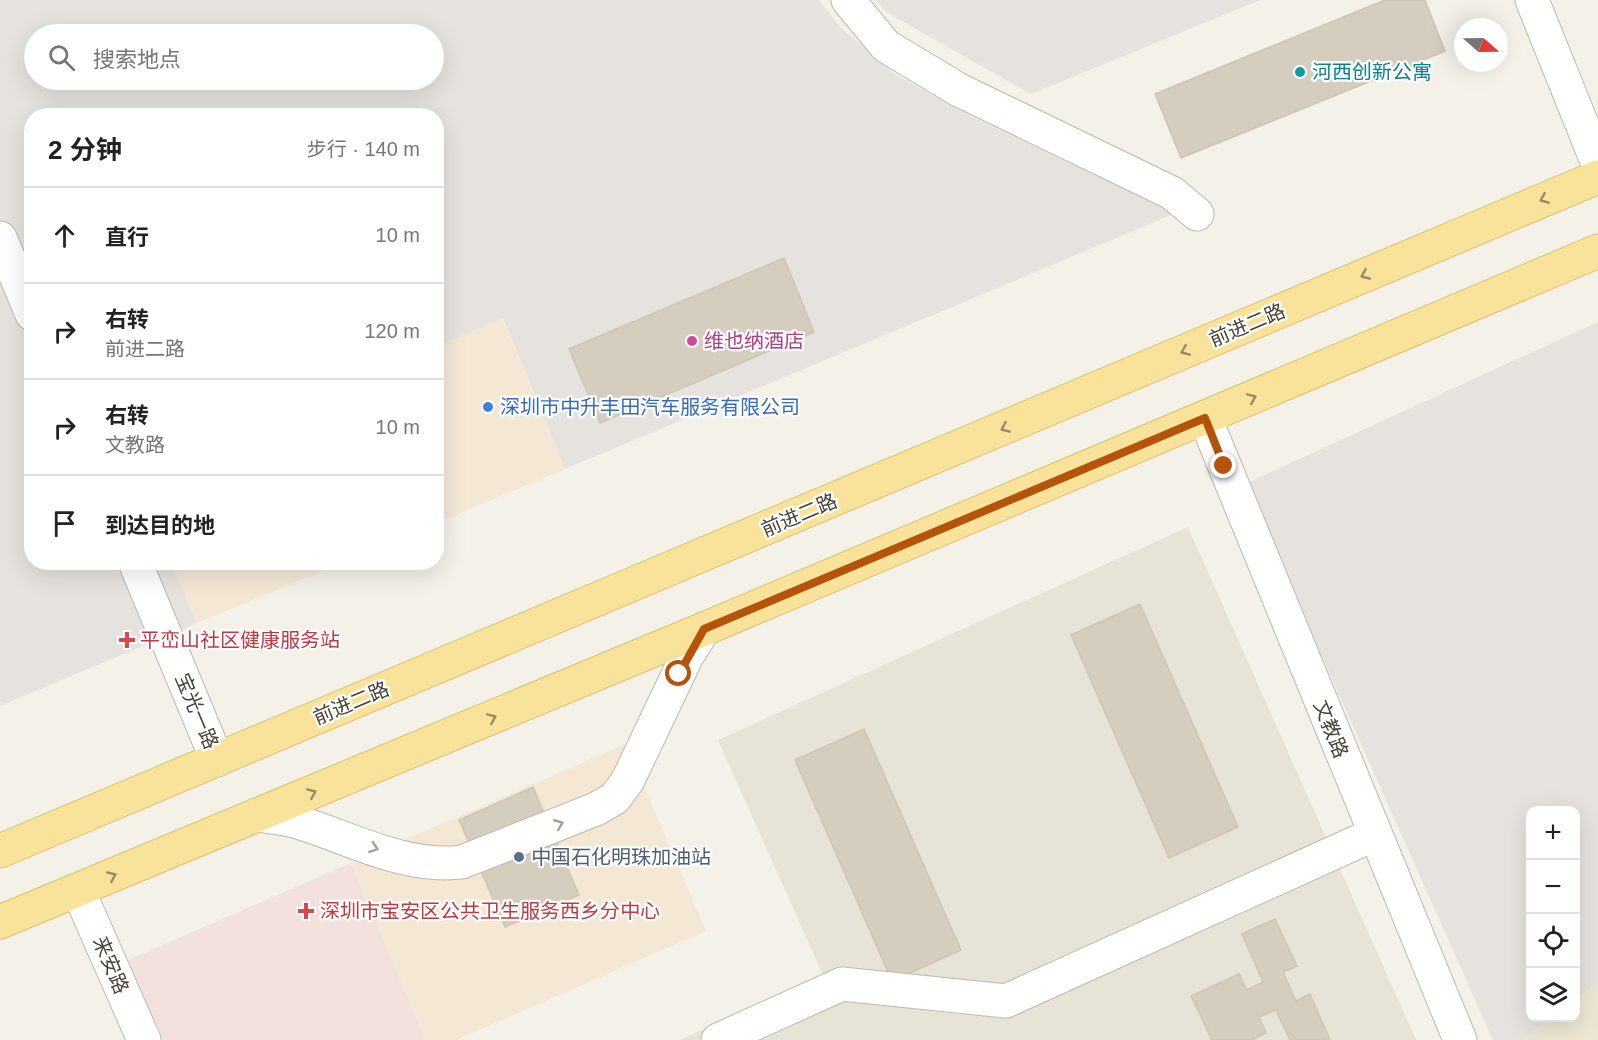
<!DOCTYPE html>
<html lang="zh">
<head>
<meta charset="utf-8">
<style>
	body { margin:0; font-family:Arial,"Noto Sans SC",sans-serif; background:#f2f2f2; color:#222 }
	.controls { position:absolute; right:18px; bottom:18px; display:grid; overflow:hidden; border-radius:12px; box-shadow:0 6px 24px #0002 }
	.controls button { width:54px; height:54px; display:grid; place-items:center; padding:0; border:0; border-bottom:2px solid #e0e0e0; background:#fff; color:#222; font:30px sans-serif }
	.compass { position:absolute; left:1454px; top:18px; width:54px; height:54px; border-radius:50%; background:#fff; box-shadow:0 6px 24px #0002; rotate:110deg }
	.stop { position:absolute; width:18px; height:18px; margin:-14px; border:4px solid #b45309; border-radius:50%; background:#fff }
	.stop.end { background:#b45309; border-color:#fff; box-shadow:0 2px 6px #0008 }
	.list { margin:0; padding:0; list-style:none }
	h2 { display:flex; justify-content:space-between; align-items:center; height:78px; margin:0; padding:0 24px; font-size:26px }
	h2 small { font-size:20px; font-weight:400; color:#767676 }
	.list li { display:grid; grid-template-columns:39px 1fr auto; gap:18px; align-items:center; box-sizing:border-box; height:96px; padding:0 24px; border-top:2px solid #e0e0e0 }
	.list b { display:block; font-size:22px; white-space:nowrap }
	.list p { margin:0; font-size:20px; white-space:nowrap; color:#767676 }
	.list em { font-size:20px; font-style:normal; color:#767676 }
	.icon { flex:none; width:33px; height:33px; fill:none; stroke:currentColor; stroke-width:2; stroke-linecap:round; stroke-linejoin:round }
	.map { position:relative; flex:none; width:1598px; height:1040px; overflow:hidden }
	.search { position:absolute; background:#fff; box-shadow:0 6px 24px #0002; left:24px; top:24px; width:420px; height:66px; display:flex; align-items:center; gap:15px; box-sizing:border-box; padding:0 21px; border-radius:33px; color:#767676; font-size:22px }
	.panel { position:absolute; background:#fff; box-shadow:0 6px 24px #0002; left:24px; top:108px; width:420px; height:462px; border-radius:24px }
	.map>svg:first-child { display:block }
	.residential { fill:#e7e3d7 }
	.commercial { fill:#f4e8d5 }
	.industrial { fill:#e6e2dd; fill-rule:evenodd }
	.education { fill:#ece6d3 }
	.medical { fill:#f3e1dd }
	.building { fill:#d5cdbe; stroke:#cfc5b2; stroke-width:1.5 }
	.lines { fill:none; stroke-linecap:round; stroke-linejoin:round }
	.minor-casing { stroke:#bfb9ab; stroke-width:35 }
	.major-casing { stroke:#dec16b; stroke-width:35 }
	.minor { stroke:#fff; stroke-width:33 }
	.major { stroke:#f9e39b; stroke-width:33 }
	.oneway { stroke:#978a64 }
	.oneway2 { stroke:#a3a09b }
	.route { stroke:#b45309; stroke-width:8 }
	.culture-dot { fill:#0f9aa8; stroke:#fff; stroke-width:2 }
	.hotel-dot { fill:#d1479c; stroke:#fff; stroke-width:2 }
	.shop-dot { fill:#3f7fe0; stroke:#fff; stroke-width:2 }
	.health-dot { fill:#e0444e; stroke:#fff; stroke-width:2 }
	.service-dot { fill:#5c6f8a; stroke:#fff; stroke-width:2 }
	.labels { text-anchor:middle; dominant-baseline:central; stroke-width:4.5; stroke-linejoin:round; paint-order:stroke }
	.culture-label { font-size:20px; fill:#0d838f; stroke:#fff; text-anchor:start }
	.street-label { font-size:20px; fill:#474137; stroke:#fff }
	.hotel-label { font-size:20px; fill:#b23c85; stroke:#fff; text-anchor:start }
	.shop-label { font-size:20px; fill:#366cbe; stroke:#fff; text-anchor:start }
	.health-label { font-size:20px; fill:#be3a42; stroke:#fff; text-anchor:start }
	.service-label { font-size:20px; fill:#4e5e75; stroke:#fff; text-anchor:start }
</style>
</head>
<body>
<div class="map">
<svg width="1598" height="1040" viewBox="0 0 1598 1040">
	<rect width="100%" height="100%" fill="#f3f1e8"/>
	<path class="residential" d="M1188,527L1416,1040H680L823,975L718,740Z"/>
	<path class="commercial" d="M502,318L565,469L437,523V346Z
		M171,563H341L197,623Z
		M626,744L706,931L456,1040H426L351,863Z"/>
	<path class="industrial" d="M0,0H819L841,28L896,75L974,118L1176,213L565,469L503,318L437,346L436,116H32V562L171,563L197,623L0,706ZM34,34H434V80H34Z
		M876,0H1260L1031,94L886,12Z
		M1598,322V982L1576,999V810H1530V1018H1551L1522,1040H1493L1245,484Z"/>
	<path class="education" d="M1598,981V1040H1521L1551,1018H1576V999Z"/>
	<path class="medical" d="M351,863L426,1040H163L128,960Z"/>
	<path class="building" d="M1385,0H1425L1445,51L1181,158L1155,94Z
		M784,258L814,332L600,423L569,349Z
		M1140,604L1238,827L1169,858L1071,635Z
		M864,729L961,950L892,981L795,760Z
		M533,787L579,895L505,927L459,820Z
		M1275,919L1297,966L1283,972L1296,1001L1310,994L1330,1040H1290L1276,1010L1259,1017L1266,1033L1252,1040H1212L1191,996L1239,974L1247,990L1263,982L1242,934Z"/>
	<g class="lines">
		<g class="minor-casing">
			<path id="minor" d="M848,0L886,46L959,90L1172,193L1197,214
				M1532,0L1598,164
				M0,238L32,314
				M1205,418L1460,1040
				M135,562L217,760
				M257,815C271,817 285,818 298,822C352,839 406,869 462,862L596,809L615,798L628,780L687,656L704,629
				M78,890L144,1040
				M718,1040L842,984L1006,1001L1375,834"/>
		</g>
		<g class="major-casing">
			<path id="major" d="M0,851L1598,177
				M0,922L704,629L1598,251"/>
		</g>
		<use href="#minor" class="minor"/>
		<use href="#major" class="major"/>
	</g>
	<defs><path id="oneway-chevron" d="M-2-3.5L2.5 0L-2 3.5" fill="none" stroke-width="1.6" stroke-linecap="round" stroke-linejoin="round" transform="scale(1.5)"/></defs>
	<g class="oneway">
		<use href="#oneway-chevron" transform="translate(1544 199) rotate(157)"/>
		<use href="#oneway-chevron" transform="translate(1365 275) rotate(157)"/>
		<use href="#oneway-chevron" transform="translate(1185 351) rotate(157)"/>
		<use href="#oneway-chevron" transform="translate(1252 398) rotate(-23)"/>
		<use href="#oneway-chevron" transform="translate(1005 428) rotate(157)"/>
		<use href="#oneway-chevron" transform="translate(492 718) rotate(-23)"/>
		<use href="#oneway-chevron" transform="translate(312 793) rotate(-23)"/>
		<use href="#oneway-chevron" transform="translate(112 876) rotate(-23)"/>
	</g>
	<g class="oneway2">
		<use href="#oneway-chevron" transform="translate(559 824) rotate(-22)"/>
		<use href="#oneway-chevron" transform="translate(374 848) rotate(19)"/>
	</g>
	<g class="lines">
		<path class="route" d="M679,674L704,629L1205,418L1224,466"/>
	</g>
	<circle class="culture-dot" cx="1300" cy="72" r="6"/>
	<circle class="hotel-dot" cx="692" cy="341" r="6"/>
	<circle class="shop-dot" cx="488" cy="407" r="6"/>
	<g class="health-dot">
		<path d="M124 631h6v6h6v6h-6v6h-6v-6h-6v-6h6z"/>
		<path d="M303 902h6v6h6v6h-6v6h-6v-6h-6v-6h6z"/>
	</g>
	<circle class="service-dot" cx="519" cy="857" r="6"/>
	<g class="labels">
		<g class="culture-label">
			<text x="1312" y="72">河西创新公寓</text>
		</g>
		<g class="street-label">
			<text transform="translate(1247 325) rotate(-23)">前进二路</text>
			<text transform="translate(799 515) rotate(-23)">前进二路</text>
			<text transform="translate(351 703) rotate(-23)">前进二路</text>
			<text transform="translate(197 711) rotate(67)">宝光一路</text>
			<text transform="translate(1331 729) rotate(68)">文教路</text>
			<text transform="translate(111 965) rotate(67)">来安路</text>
		</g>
		<g class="hotel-label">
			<text x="704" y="341">维也纳酒店</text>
		</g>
		<g class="shop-label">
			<text x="500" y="407">深圳市中升丰田汽车服务有限公司</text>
		</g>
		<g class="health-label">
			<text x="140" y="640">平峦山社区健康服务站</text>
			<text x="320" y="911">深圳市宝安区公共卫生服务西乡分中心</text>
		</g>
		<g class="service-label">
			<text x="531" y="857">中国石化明珠加油站</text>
		</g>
	</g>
</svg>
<div class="controls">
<button>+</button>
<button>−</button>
<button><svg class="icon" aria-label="locate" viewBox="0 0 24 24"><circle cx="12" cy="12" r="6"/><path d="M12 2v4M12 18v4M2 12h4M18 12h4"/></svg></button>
<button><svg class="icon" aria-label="layers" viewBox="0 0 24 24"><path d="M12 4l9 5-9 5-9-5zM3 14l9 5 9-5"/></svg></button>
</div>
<svg class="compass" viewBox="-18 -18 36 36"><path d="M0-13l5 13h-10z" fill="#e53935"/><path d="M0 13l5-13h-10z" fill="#767676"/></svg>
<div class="stop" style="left:679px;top:674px"></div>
<div class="stop end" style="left:1224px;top:466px"></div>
<div class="search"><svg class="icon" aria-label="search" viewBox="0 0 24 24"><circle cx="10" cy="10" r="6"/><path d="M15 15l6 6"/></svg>搜索地点</div>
<section class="panel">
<h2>2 分钟<small>步行 · 140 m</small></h2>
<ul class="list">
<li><svg class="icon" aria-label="ahead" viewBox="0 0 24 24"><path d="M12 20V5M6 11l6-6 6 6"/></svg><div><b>直行</b></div><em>10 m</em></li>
<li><svg class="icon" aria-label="right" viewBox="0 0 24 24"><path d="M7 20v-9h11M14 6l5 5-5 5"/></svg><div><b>右转</b><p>前进二路</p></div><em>120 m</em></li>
<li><svg class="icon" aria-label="right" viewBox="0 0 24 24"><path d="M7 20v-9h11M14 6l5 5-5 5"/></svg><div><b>右转</b><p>文教路</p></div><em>10 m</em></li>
<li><svg class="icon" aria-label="arrive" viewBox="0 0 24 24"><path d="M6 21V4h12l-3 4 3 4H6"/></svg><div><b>到达目的地</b></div></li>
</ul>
</section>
</div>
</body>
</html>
